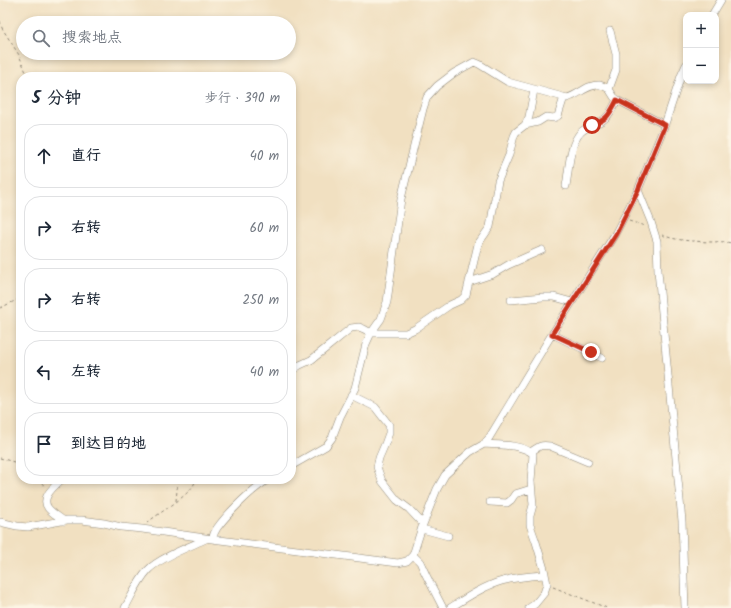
<!DOCTYPE html>
<html lang="zh">
<head>
<meta charset="utf-8">
<style>
	body { margin:0; font-family:Kalam,"LXGW WenKai TC",sans-serif; background:#f6f6f7; color:#1f2937 }
	.controls { position:absolute; right:12px; top:12px; display:grid; overflow:hidden; border-radius:8px; box-shadow:0 2px 6px #0003 }
	.controls button { width:36px; height:36px; display:grid; place-items:center; padding:0; border:0; border-bottom:1px solid #e0e1e3; background:#fff; color:#1f2937; font:20px sans-serif }
	.stop { position:absolute; width:12px; height:12px; margin:-9px; border:3px solid #c8321e; border-radius:50%; background:#fff }
	.stop.end { background:#c8321e; border-color:#fff; box-shadow:0 1px 4px #0008 }
	.list { margin:0; padding:0; list-style:none }
	h2 { display:flex; justify-content:space-between; align-items:center; height:52px; margin:0; padding:0 16px; font-size:17px }
	h2 small { font-size:13px; font-weight:400; color:#747a83 }
	.list li { display:grid; grid-template-columns:26px 1fr auto; gap:12px; align-items:center; box-sizing:border-box; height:64px; margin:0 8px 8px; padding:0 8px; border:1px solid #e0e1e3; border-radius:16px }
	.list b { display:block; font-size:15px; white-space:nowrap }
	.list em { font-size:13px; font-style:normal; color:#747a83 }
	.icon { flex:none; width:22px; height:22px; fill:none; stroke:currentColor; stroke-width:2; stroke-linecap:round; stroke-linejoin:round }
	.map { position:relative; flex:none; width:731px; height:608px; overflow:hidden }
	.search { position:absolute; background:#fff; box-shadow:0 2px 6px #0003; left:16px; top:16px; width:280px; height:44px; display:flex; align-items:center; gap:10px; box-sizing:border-box; padding:0 14px; border-radius:22px; color:#747a83; font-size:15px }
	.panel { position:absolute; background:#fff; box-shadow:0 2px 6px #0003; left:16px; top:72px; width:280px; height:412px; border-radius:16px }
	.map>svg:first-child { display:block }
	.lines { fill:none; stroke-linecap:round; stroke-linejoin:round }
	.minor-casing { stroke:#8e8676; stroke-width:8 }
	.path { stroke:#8e8676; stroke-width:1; stroke-dasharray:3 3; stroke-linecap:butt }
	.minor { stroke:#fff; stroke-width:7 }
	.route { stroke:#c8321e; stroke-width:5 }
</style>
</head>
<body>
<div class="map">
<svg width="731" height="608" viewBox="0 0 731 608">
	<rect width="100%" height="100%" fill="#fcf5e5"/>
	<filter id="ink" filterUnits="userSpaceOnUse"><feTurbulence type="fractalNoise" baseFrequency=".025" numOctaves="2"/><feDisplacementMap in="SourceGraphic" scale="8" xChannelSelector="R" yChannelSelector="G"/><feConvolveMatrix kernelMatrix="1 2 1 2 8 2 1 2 1" color-interpolation-filters="sRGB"/></filter>
	<filter id="wash" filterUnits="userSpaceOnUse"><feTurbulence type="fractalNoise" baseFrequency=".012" numOctaves="4" result="noise"/><feDisplacementMap in="SourceGraphic" scale="16" xChannelSelector="R" yChannelSelector="G"/><feGaussianBlur stdDeviation="0.9" result="paint"/><feColorMatrix in="noise" values="0 0 0 0 0 0 0 0 0 0 0 0 0 0 0 0 0 1.4 0 .05"/><feComposite in="paint" operator="in"/></filter>
	<g filter="url(#wash)">
		<rect width="100%" height="100%" fill="#f1e0c1"/>
	</g>
	<g filter="url(#ink)">
		<g class="lines">
			<g class="minor-casing">
				<path id="minor" d="M712,15L721,0
					M609,89L616,70V54L610,31
					M525,125L538,122L546,117L554,118L558,116L564,97
					M566,186C569,170 569,144 581,132C587,126 596,125 603,120C610,116 613,107 617,100
					M638,190L651,222L657,241L658,271L682,521L685,608
					M469,282L493,274L508,265L542,250
					M511,300L543,297H554L572,302
					M552,334L602,358
					M291,371L300,365L311,360L325,349L351,328L359,327L364,329L371,333H406L415,329L450,305L461,300L466,295L478,244L490,227L498,181L509,155L514,136L516,132L525,125L529,117L534,90
					M351,395L375,407L389,425V433L385,444L379,458L377,467L382,481L397,500L409,509L423,524
					M484,444C498,445 522,444 533,454L531,481L533,505L530,516V525L536,542L544,569L547,584L544,593L535,604L529,608
					M531,452C538,447 540,444 550,446L588,462
					M291,466L326,446L332,438L340,417L355,388L366,344L371,333L381,319L387,302L401,199L423,109L427,97L437,86L454,73L474,62L479,64L508,82L567,98C579,95 587,84 600,85C603,86 606,87 609,89L614,97L619,101L665,125
					M62,479C55,486 40,497 48,508C52,513 59,517 64,521
					M490,502L507,503L511,500L515,494L531,489
					M0,522L17,526L28,527L67,520H82L104,523L121,527L142,529L212,539L398,563L407,561L413,555L422,527L437,489L445,475L470,452L484,444L489,438L549,339L615,234L638,190L664,127L681,76L686,65
					M422,529L448,536
					M212,539C213,536 215,531 217,528C228,513 253,488 269,479
					M413,555L420,562L426,575L443,608
					M125,608C132,595 138,581 148,570C159,558 191,546 206,539
					M450,608C466,598 484,586 502,581C516,577 531,576 545,575"/>
			</g>
			<path class="path" d="M0,21L2,28L19,55L28,77
				M629,221L645,226
				M662,235C677,241 693,241 709,242C716,242 724,241 731,243
				M0,308L21,298
				M0,458L14,462L21,465
				M37,479L45,486
				M176,501L178,479
				M147,523C159,512 193,495 196,479
				M553,587L607,608"/>
			<use href="#minor" class="minor"/>
		</g>
	</g>
	<g class="lines" filter="url(#ink)">
		<path class="route" d="M591,352L552,334L616,234L638,190L665,125L617,100C609,115 608,119 592,125"/>
	</g>
</svg>
<div class="controls">
<button>+</button>
<button>−</button>
</div>
<div class="stop" style="left:592px;top:125px"></div>
<div class="stop end" style="left:591px;top:352px"></div>
<div class="search"><svg class="icon" aria-label="search" viewBox="0 0 24 24"><circle cx="10" cy="10" r="6"/><path d="M15 15l6 6"/></svg>搜索地点</div>
<section class="panel">
<h2>5 分钟<small>步行 · 390 m</small></h2>
<ul class="list">
<li><svg class="icon" aria-label="ahead" viewBox="0 0 24 24"><path d="M12 20V5M6 11l6-6 6 6"/></svg><div><b>直行</b></div><em>40 m</em></li>
<li><svg class="icon" aria-label="right" viewBox="0 0 24 24"><path d="M7 20v-9h11M14 6l5 5-5 5"/></svg><div><b>右转</b></div><em>60 m</em></li>
<li><svg class="icon" aria-label="right" viewBox="0 0 24 24"><path d="M7 20v-9h11M14 6l5 5-5 5"/></svg><div><b>右转</b></div><em>250 m</em></li>
<li><svg class="icon" aria-label="left" viewBox="0 0 24 24"><path d="M17 20v-9H6M10 6l-5 5 5 5"/></svg><div><b>左转</b></div><em>40 m</em></li>
<li><svg class="icon" aria-label="arrive" viewBox="0 0 24 24"><path d="M6 21V4h12l-3 4 3 4H6"/></svg><div><b>到达目的地</b></div></li>
</ul>
</section>
</div>
</body>
</html>
